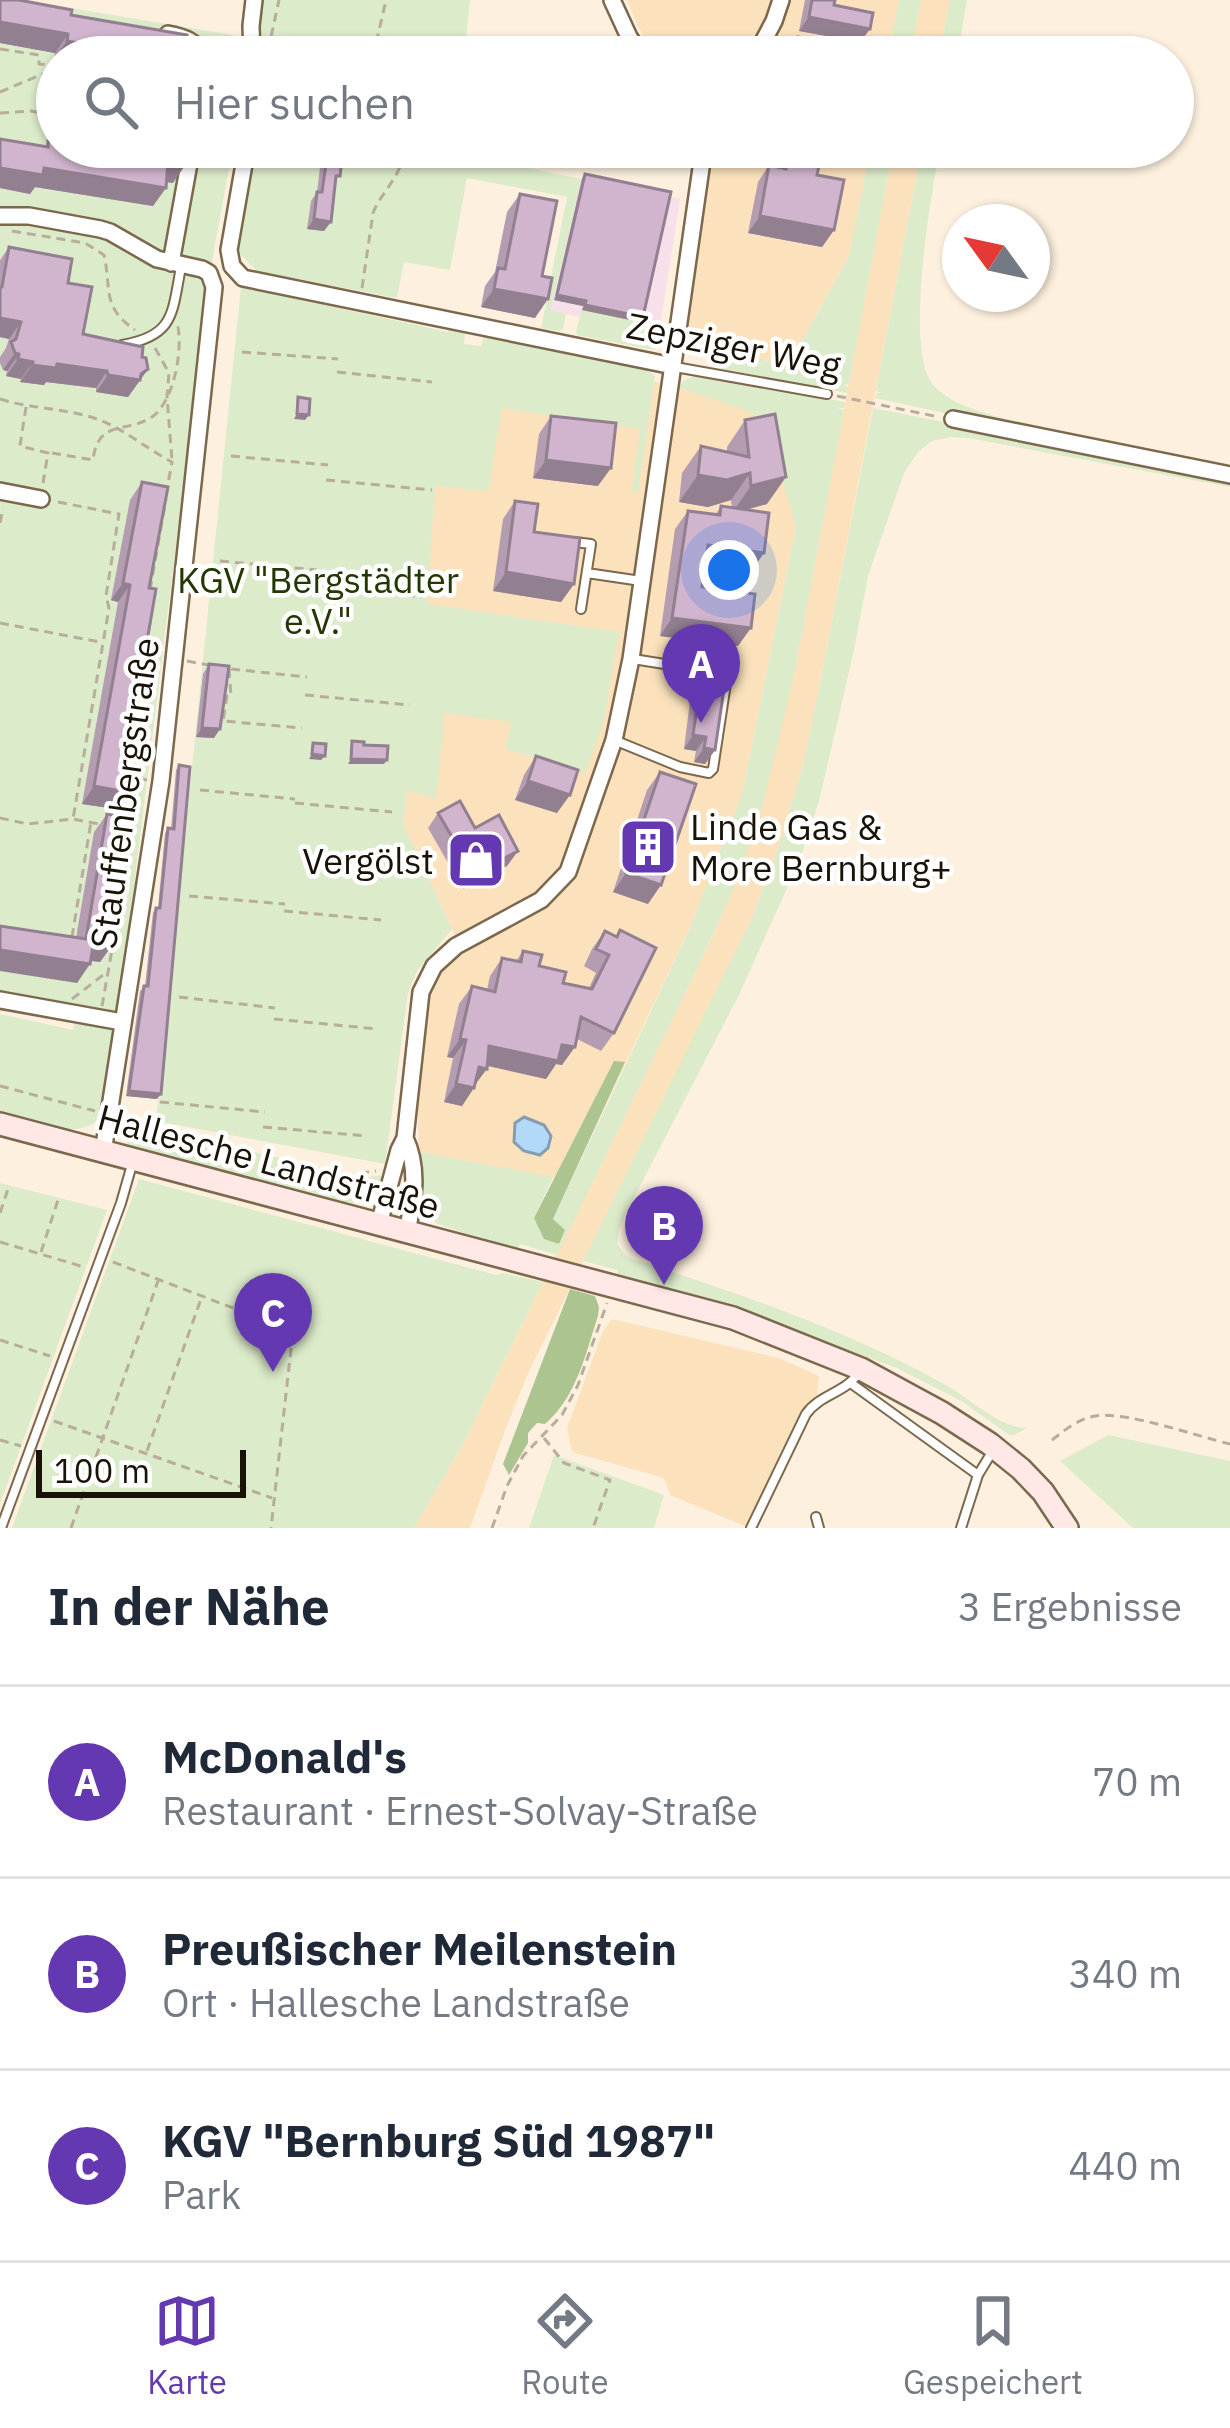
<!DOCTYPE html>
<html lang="de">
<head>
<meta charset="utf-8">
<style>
	body { margin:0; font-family:"IBM Plex Sans",sans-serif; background:#f6f6f7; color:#1f2937 }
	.compass { position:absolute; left:942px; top:204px; width:108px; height:108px; border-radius:50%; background:#fff; box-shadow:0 3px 9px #0004; rotate:303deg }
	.scale { position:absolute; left:36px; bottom:30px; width:210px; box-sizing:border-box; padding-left:12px; border:6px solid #191207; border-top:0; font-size:33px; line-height:42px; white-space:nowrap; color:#191207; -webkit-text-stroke:9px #fff; paint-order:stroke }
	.you { position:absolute; left:729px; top:570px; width:42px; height:42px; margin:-30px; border:9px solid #fff; border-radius:50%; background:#1a73e8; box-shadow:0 0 0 18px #1a73e833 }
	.badge { display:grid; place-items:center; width:78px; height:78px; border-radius:50%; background:#6338b0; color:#fff; font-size:39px; font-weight:700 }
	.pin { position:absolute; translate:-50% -99px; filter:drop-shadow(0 3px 6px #0008) }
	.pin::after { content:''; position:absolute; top:63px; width:42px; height:36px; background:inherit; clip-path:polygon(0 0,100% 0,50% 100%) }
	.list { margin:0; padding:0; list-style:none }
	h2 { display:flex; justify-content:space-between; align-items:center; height:156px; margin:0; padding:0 48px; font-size:51px }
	h2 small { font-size:39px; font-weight:400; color:#747a83 }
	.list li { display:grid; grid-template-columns:78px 1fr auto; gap:36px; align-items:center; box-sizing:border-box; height:192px; padding:0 48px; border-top:3px solid #e0e1e3 }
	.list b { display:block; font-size:45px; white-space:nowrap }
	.list p { margin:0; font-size:39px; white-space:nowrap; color:#747a83 }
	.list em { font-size:39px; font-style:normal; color:#747a83 }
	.icon { flex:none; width:66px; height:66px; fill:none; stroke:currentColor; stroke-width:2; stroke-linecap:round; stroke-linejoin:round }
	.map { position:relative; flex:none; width:1230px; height:1528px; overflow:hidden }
	.search { position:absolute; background:#fff; box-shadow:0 3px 9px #0004; left:36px; right:36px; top:36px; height:132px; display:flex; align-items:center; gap:30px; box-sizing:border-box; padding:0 42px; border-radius:66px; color:#747a83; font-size:45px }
	.sheet { height:732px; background:#fff }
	nav { display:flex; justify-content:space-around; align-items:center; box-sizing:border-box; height:168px; border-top:3px solid #e0e1e3; background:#fff; font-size:33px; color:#747a83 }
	nav a { display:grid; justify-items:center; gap:6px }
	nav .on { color:#6338b0 }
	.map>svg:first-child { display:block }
	.built { fill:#fbe2bc }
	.industrial { fill:#f8e0eb }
	.green { fill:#dcebca }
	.forest { fill:#acc490 }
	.water { fill:#b3d9f9; stroke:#859db0; stroke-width:3 }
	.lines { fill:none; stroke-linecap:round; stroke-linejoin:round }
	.service-casing { stroke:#7b684d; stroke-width:12 }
	.minor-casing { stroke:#7b684d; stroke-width:20 }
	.secondary-casing { stroke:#7b684d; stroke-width:26 }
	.path { stroke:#b8ad9d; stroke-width:3; stroke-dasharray:9 6; stroke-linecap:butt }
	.service { stroke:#fff; stroke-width:8 }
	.minor { stroke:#fff; stroke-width:15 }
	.secondary { stroke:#ffe8e6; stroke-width:21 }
	.wall { fill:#b49cb1 }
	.shaded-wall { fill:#927f90 }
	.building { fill:#d1b5ce; stroke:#927f90; stroke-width:3 }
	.labels { text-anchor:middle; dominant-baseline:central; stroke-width:9; stroke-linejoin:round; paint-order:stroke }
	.street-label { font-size:36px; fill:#191207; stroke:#fff }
	.park-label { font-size:36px; fill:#233700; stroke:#fff }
	.poi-label { font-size:36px; fill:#191207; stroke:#fff; text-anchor:start }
</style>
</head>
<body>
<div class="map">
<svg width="1230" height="1528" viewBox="0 0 1230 1528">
	<rect width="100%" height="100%" fill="#fdf0de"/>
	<path class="built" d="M627,0H899L888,57H657L638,27Z
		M921,0H950L939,57H910Z
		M709,147H871L849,256L789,365L686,345Z
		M893,147H922L818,694L802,769L779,846L752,918L713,999L529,1371L506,1428L470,1528H414L463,1444L694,975L730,897L794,675Z
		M448,342L770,404L796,527L743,791L690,928L569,1181L419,1152L417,1098L423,1031L432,987L449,960L462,951L403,824Z
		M612,1319L779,1358L819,1376L817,1396L803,1412L747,1527L670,1495L664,1478L572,1452L567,1428L603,1331Z"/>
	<path class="industrial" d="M581,179L680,199L659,333L551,311Z"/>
	<path class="green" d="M0,0H23L233,35L242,57H57V147H233L209,277L119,1008L113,1013L0,994Z
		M261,0H470L464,57H262L259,42Z
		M899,0H921L910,57H888Z
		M950,0H967L957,57H939Z
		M256,147H455V153L581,179L551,310L566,314L563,329L559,331L541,328L567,197L467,178L450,270L404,262L397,298L257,271L238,252Z
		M871,147H893L849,384L843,385L848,387L847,393L718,368L723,352L789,365L849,256Z
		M922,147H940C932,192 902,355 935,387C961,412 1007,418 1040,427L1036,433L875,398L877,393H880L876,390Z
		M241,287L448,332L449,329L465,333L464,344L481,346L484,336L643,368L655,376L638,492H632L640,429L502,408L488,491L435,486L427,604L619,632L603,724L585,773L506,749L511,722L444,713L436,799L407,790L403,824L452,929L417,971L408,993L385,1164L156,1121Z
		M582,310L661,326L659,347L654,350L577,335L576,331Z
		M695,376L845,402L844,408H838L844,410L794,675L761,812L730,897L694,975L557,1255L520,1244L517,1251L438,1224C415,1209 419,1177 419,1152L553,1177L534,1218L544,1238L559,1244L565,1230L553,1219L690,928L743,791L796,527L764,417L678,387L683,381Z
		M873,408L1230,479V487L968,438L951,437L932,441L918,452L904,473L868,576L854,650L820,797L801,857L739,995L626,1213L619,1230L617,1244L625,1255L633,1259C740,1294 848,1330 946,1385C971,1399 999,1428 1027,1428L1014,1435H1009L963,1402L897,1368L733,1308L617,1277L618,1270L583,1261L752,918L779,846L802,769L818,694Z
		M0,1014L73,1030L76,1020L112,1029L115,1034L102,1118C73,1142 32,1122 0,1114Z
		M118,1119L361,1178L391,1174C382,1199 374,1206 346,1202L132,1147L123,1140Z
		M139,1179L496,1275L503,1273L543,1282L463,1444L414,1528H12Z
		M0,1183L107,1210L0,1504Z
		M1108,1435L1230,1461V1528H1133L1060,1461Z
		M554,1455L664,1495L654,1528H529Z"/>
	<path class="forest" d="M614,1061L625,1062L553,1219L565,1230L559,1244L544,1239L534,1218Z
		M570,1289L595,1296L599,1307L598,1316C585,1355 577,1396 545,1424L537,1423L528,1433V1443L509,1475L503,1464Z"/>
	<path class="water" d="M524,1117L544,1125L551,1136L548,1148L540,1155L524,1151L514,1142L515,1123Z"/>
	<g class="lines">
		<g class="service-casing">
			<path id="service" d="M122,345C175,336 172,313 181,267
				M675,367L827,394
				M574,542L591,544L581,609
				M587,573L641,581
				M614,740L680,767L709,773L713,769L727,677L721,673L633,659
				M852,1384L978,1475
				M816,1517L819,1528
				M1,1528L121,1203L133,1161
				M751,1528L806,1414C821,1393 848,1393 860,1370
				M961,1528L978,1475L992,1452"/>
		</g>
		<g class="minor-casing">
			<path id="minor" d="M612,0L629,37L643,57
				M168,34C184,37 197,41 203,57
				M252,57L251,26L254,0
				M755,57L774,21L781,0
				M247,147L229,250L232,266L243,278L673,366
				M0,216H29L100,229L110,232L157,259L202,269L209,273L214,287L161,781L103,1152
				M171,263L192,147
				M953,419L1230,475
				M0,491L41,499
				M0,1000L122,1022
				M405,1138C419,1167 414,1201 407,1231
				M379,1224L399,1150L405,1138L421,992L434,966L456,946L541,900L568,872L614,740L631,659L704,147"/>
		</g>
		<g class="secondary-casing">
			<path id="secondary" d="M0,1124L733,1318L861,1369L942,1413L990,1444L1021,1469L1043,1492L1067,1528"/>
		</g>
		<path class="path" d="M0,49L39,55V64L57,66
			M268,51L279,0
			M377,57L375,48L386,0
			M0,92L57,68
			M0,113L31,111L57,116
			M12,231L85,243L104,255C112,291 101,306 135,330
			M362,288L373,213C382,190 405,174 403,147
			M155,348L169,373L167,397L172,460
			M242,352L338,359
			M337,372L432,382
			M837,396L939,417
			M0,399C28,408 58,408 87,416C119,424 143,447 172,462L167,489
			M26,407L20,446L48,453L43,483
			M52,453L93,460C98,420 123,433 149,419C174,405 184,348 177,322
			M231,456L328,465
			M326,480L432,490
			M58,502L119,514L106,596L109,608L73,819
			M0,523L3,508
			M220,561L317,570
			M316,587L422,597
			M150,590L166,499
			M0,623L100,642
			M144,660L151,617
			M187,661L208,665
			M229,669L231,696H227L223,721L302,728
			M231,669L307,677
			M305,695L410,705
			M200,790L295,799
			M295,803L392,812
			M116,814L120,794
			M0,818L28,824L73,819L99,824
			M133,822L141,779L147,780
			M189,896L285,904
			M284,911L381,920
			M72,937L91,822
			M179,997L275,1008
			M72,999L107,972
			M102,1006L113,944
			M274,1019L377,1029
			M0,1086L95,1111
			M160,1102L265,1112
			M263,1127L367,1136
			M360,1173L376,1171
			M0,1213L8,1189
			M0,1242L84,1267
			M41,1252L58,1200
			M113,1262L293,1331L271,1528
			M0,1340L50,1356
			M54,1421L272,1498
			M544,1438L564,1463L610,1480L593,1528
			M0,1440L21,1446
			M1052,1440C1065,1430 1078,1419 1095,1416C1127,1411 1196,1436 1230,1444
			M147,1451L202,1296
			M71,1528L158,1281
			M492,1528L507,1486L523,1456L562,1415L578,1385L607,1303"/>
		<use href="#service" class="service"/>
		<use href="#minor" class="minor"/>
		<use href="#secondary" class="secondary"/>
	</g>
	<path class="wall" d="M0,0L71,15L183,57H57V60L54,59L55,53L0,43Z
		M805,0H835L834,5L870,29L860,42L799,31Z
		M798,37L867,57H785Z
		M0,139L45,147L48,141L154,159L156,147H189L173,183L166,182L153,206L35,187L30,194L0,188Z
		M783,147H823L817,175L834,230L822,247L748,233L758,182L769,165L778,167Z
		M328,150L336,182L324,231L307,229L311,201L317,192L321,159Z
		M585,174L640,322L582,310L583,306L554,300L582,178Z
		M520,194L542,276L535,318L481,307L485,286L495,272L507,212Z
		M9,247L68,283L83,334L142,357L148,369L128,397L96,392V388L46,382L44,385L20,382L21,379L6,376L7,371L3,370L0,363V357L6,348L9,339L0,337V260Z
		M551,416L598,486L533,478L539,434Z
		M745,420L767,504L746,510L764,553L751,571L705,565L702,587L738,646L660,636L675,529L688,511L716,514L721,506L732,508L731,500L708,507L679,502L682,473L701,446L727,452V447Z
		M142,482L109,808L82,804L118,602L111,600L130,500Z
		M515,501L534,532L574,584L561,602L493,591L503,519Z
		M209,664L214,738L196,737L203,674Z
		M701,679L715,750L705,764L694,762L696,751L684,749L691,693Z
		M536,756L557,813L515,800L524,775Z
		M179,765L157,1099L126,1096L140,991L145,986L153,912L158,908L165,833L168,828L171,829L176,770Z
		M660,772L648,904L613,892L647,790Z
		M438,813L507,866L463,889L428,828Z
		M107,814L113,944L100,962L91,961L77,983L76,938L94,832Z
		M620,930L614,1033L601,1051L577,1039L562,1065L556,1064L546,1079L487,1066L462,1106L444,1102L453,1058L447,1057L459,1004L472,986L487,990L490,976L502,958L516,961L523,951L539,966L563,983L589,988L596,973L584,966L592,949L605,931L616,937Z"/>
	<path class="shaded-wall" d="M809,17L870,29L860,42L799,31Z
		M0,22L68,34L55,53L0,43Z
		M67,41L164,57H57V60L54,59Z
		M168,162L186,164L173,183L155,180Z
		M0,168H44L166,188L153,206L35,187L30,194L0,188Z
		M760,216L834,230L822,247L748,233Z
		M314,219L331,222L324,231L307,229Z
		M494,289L548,299L535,318L481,307Z
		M557,295L586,301L583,306L554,300Z
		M585,305L643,317L640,322L582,310Z
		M0,318L21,322L9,339L0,337Z
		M15,353L19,354L7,371L3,370Z
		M18,359L33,362L21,379L6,376Z
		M57,364L107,371L96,388L46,382L44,385L20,382L32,365Z
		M148,369L128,397L96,392L108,375L141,374Z
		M297,414L309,415L305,420L294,419Z
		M546,460L611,468L598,486L533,478Z
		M750,473L731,500L708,507L679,502L698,475Z
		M786,477L767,504L732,513L751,486Z
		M708,545L764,553L751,571L695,563Z
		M506,572L574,584L561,602L493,591Z
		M123,583L130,585L118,602L111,600Z
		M672,618L751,628L738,646L660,636Z
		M202,728L220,729L214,738L196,737Z
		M693,735L706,737L696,751L684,749Z
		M704,748L715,750L705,764L694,762Z
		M312,754L325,756L321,760L309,759Z
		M351,759L387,760L384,764H348Z
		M528,781L570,795L557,813L515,800Z
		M94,786L121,791L109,808L82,804Z
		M518,851L507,866L463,889L474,874Z
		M626,873L661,885L648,904L613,892Z
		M94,941L113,944L100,962L81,959Z
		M0,950L90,964L77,983L0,971Z
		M460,1039L466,1040L453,1058L447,1057Z
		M562,1045L575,1047L562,1065L556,1064L546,1079L477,1063L489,1046Z
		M479,1067L487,1069L474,1086Z
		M456,1084L474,1088L462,1106L444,1102Z
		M129,1091L161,1094L157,1099L126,1096Z"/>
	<path class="building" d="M0,0H19L72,10L71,15L187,35L183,57H164L67,41L68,34L0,22Z
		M812,0H835L834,5L873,13L870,29L809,17Z
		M798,37L868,50L867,57H794Z
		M0,139L48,147V141L57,143V147H81L164,161L166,147H189L186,164L168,162L166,188L44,168L43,175L0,168Z
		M791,147H823L817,175L844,180L834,230L760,216L769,165L786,169Z
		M328,150L343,152L340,176H336L331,222L314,219L317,192H322Z
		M585,174L671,192L643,317L585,305L586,301L557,295Z
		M520,194L557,201L542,276L552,278L548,299L494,289L498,268L505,269Z
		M9,247L72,259L68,283L92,287L83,334L143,347L142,357L146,358L148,369L141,374L140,380L108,375L107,371L57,364L56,368L32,365L33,362L18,359L19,354L15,353L11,342L16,339L21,322L0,318V287H2Z
		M298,397L310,399L309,415L297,414Z
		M775,414L786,477L751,486L750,473L727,480L698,475L701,446L749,457L745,420Z
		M551,416L616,423L611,468L546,460Z
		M142,482L168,487L149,588L156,589L121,791L94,786L130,585L123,583Z
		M515,501L538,504L534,532L580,538L574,584L506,572Z
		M721,506L769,513L764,553L708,545L702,587L755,594L751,628L672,618L688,511L720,515Z
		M209,664L229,666L220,729L202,728Z
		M701,679L725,682L715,750L704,748L706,737L693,735Z
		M352,741L364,742V745L388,746L387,760L351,759Z
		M313,743L326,744L325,756L312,754Z
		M536,756L578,770L570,795L528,781Z
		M179,765L190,767L161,1094L129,1091L144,986H148L156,908H160L168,828L174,829Z
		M660,772L696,784L661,885L626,873Z
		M460,801L475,828L499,815L518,851L474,874L438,813Z
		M107,814L134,818L113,944L94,941L90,964L0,950V926L93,940L86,939Z
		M620,930L656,948L614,1033L581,1017L575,1047L562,1045L558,1061L489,1046L487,1069L479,1067L474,1088L456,1084L466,1040L460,1039L472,986L495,992L502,958L521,962L523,951L542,955L539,966L566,972L563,983L592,989L609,955L596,949L605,931L617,937Z"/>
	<defs>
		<g id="building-square" transform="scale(3)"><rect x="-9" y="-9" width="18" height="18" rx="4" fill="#6338b0" stroke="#fff"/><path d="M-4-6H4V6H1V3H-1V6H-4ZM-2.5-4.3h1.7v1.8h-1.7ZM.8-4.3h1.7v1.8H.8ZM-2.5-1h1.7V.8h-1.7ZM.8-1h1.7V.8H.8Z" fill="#fff"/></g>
		<g id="shop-square" transform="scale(3)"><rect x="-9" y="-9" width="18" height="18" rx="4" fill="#6338b0" stroke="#fff"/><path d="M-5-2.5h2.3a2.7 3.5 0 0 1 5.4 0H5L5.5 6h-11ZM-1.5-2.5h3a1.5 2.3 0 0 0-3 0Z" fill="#fff"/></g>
	</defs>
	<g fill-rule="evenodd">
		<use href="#building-square" x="648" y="847"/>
		<use href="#shop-square" x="476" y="860"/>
	</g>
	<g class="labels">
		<g class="street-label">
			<text transform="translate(734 345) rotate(11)">Zepziger Weg</text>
			<text transform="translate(124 793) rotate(-82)">Stauffenbergstraße</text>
			<text transform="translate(269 1161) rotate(15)">Hallesche Landstraße</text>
		</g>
		<g class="park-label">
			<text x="318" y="579">KGV "Bergstädter<tspan x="318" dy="41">e.V."</tspan></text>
		</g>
		<g class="poi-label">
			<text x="690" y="826">Linde Gas &amp;<tspan x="690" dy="41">More Bernburg+</tspan></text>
			<text x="434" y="860" text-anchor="end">Vergölst</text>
		</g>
	</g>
</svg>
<svg class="compass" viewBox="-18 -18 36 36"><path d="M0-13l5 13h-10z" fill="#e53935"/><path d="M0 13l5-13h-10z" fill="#747a83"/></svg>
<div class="scale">100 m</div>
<div class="you"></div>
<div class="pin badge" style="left:701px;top:723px">A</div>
<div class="pin badge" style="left:664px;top:1285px">B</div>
<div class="pin badge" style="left:273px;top:1372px">C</div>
<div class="search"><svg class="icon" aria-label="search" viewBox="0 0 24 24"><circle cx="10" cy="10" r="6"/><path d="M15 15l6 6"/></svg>Hier suchen</div>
</div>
<section class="sheet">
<h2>In der Nähe<small>3 Ergebnisse</small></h2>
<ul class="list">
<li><span class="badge">A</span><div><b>McDonald's</b><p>Restaurant · Ernest-Solvay-Straße</p></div><em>70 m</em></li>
<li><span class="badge">B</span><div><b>Preußischer Meilenstein</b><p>Ort · Hallesche Landstraße</p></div><em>340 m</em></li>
<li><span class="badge">C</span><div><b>KGV &quot;Bernburg Süd 1987&quot;</b><p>Park</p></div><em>440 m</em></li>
</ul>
</section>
<nav>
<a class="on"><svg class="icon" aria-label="map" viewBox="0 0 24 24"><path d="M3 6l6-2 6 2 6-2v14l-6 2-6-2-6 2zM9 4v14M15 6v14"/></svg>Karte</a>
<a><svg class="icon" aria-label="directions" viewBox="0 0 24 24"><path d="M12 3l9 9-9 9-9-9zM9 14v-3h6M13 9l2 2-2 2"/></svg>Route</a>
<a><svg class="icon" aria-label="saved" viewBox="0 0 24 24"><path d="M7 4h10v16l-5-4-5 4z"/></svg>Gespeichert</a>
</nav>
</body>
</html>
